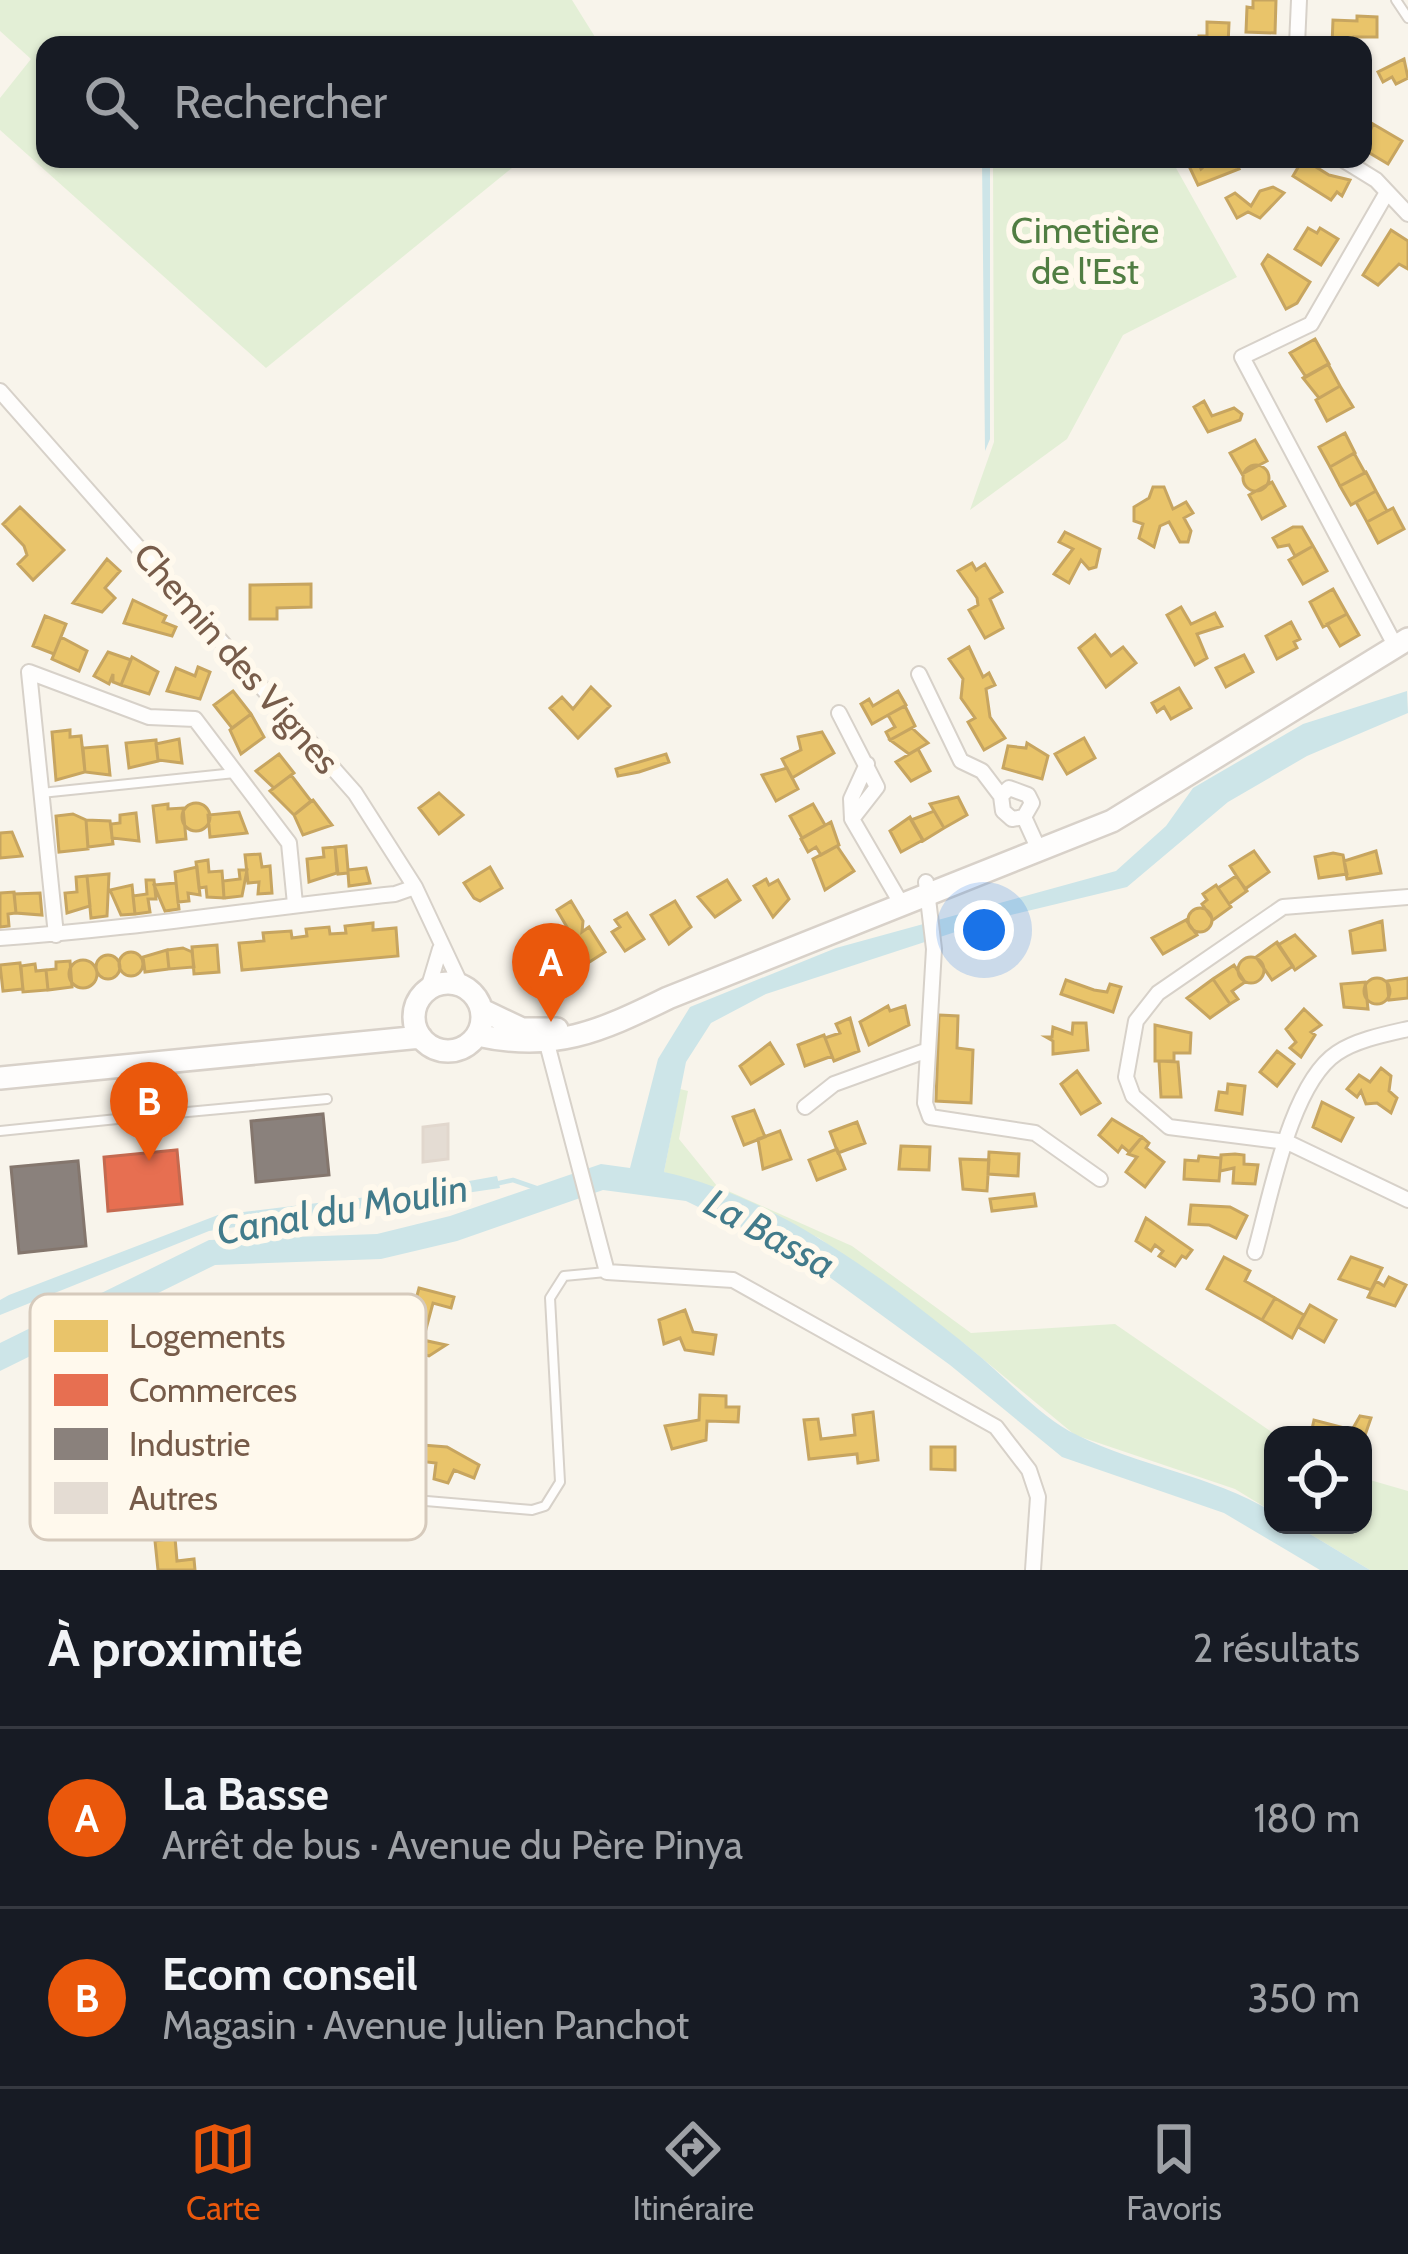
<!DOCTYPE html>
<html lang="fr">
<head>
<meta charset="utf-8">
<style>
	body { margin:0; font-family:Cabin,sans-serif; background:#242831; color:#f1f3f6 }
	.controls { position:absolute; right:36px; bottom:36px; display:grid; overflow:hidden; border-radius:24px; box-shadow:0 3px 9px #0004 }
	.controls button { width:108px; height:108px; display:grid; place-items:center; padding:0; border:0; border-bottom:3px solid #363941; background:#171b24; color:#f1f3f6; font:60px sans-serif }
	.you { position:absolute; left:984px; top:930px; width:42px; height:42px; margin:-30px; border:9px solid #fff; border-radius:50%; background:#1a73e8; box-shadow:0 0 0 18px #1a73e833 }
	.badge { display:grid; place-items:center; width:78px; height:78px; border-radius:50%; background:#ea580c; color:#fff; font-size:39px; font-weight:700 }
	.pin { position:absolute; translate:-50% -99px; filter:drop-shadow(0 3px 6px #0008) }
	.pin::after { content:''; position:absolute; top:63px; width:42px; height:36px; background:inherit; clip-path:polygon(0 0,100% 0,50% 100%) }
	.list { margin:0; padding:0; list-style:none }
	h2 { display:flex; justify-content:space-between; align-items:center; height:156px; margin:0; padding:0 48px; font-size:51px }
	h2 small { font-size:39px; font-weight:400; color:#9ea1a6 }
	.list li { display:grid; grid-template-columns:78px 1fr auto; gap:36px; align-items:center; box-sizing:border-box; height:180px; padding:0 48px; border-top:3px solid #363941 }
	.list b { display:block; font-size:45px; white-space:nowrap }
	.list p { margin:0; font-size:39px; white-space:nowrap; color:#9ea1a6 }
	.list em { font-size:39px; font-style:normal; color:#9ea1a6 }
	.icon { flex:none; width:66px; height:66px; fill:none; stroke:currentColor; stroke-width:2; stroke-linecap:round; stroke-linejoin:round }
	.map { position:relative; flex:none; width:1408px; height:1570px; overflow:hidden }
	.search { position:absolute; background:#171b24; box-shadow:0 3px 9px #0004; left:36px; right:36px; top:36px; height:132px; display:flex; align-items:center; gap:30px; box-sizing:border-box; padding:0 42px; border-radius:24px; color:#9ea1a6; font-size:45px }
	.sheet { height:516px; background:#171b24 }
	nav { display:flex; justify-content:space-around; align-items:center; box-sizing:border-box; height:168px; border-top:3px solid #363941; background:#171b24; font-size:33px; color:#9ea1a6 }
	nav a { display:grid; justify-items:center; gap:6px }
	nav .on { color:#ea580c }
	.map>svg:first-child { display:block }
	.green { fill:#e3efd6 }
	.water { fill:#cde5e8 }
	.homes { fill:#e9c46a; stroke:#c7a560; stroke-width:3 }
	.shops { fill:#e76f51; stroke:#c5694f; stroke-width:3 }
	.industry { fill:#8a817c; stroke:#84766d; stroke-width:3 }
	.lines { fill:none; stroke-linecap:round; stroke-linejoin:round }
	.stream { stroke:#cde5e8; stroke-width:4.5 }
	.building { fill:#e4dcd3; stroke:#e1d7cd; stroke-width:3 }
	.lane-casing { stroke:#d7d1c9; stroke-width:12 }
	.street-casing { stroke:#d7d1c9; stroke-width:18 }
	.secondary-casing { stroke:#d8d1c9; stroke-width:26 }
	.lane { stroke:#fefdfc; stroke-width:8 }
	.street { stroke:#fefdfc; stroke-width:14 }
	.secondary { stroke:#fefdfc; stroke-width:21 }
	.labels { text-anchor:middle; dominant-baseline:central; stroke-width:12; stroke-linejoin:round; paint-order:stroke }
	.park-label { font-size:36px; fill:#507d42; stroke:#fff9ed }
	.street-label { font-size:36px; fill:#775c4a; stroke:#fff9ed }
	.water-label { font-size:39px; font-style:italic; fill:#427b8b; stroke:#fff9ed }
	.key { fill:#fff9ed; stroke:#d6cabc; stroke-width:3 }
	.key-label { font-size:33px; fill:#775c4a }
</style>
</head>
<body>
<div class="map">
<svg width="1408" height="1570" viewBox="0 0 1408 1570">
	<rect width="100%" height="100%" fill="#f8f4eb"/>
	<path class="green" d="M0,0H572L600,45H45V159H523L266,368L0,130V98L31,59L0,31Z
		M993,159H1171L1237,277L1123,335L1067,439L970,510L994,442Z
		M680,1089L688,1091L679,1139L717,1186L852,1246L971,1333L1115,1324L1276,1435L1273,1512L1235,1489L1075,1435L966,1345L819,1238L664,1172Z
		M1363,1478L1408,1491V1570H1370L1295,1525H1363Z"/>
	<path class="water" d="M982,159H990V439L985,451Z
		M1407,691L1408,713L1307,756L1228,802L1127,887L998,918L766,994L711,1023L686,1062L664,1172C776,1197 883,1277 971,1349C1004,1375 1039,1417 1077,1435C1141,1467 1211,1475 1273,1512V1525H1295L1370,1570H1320L1224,1513L1062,1457L950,1365L806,1260L686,1201L603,1190L457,1241L381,1259L215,1265L0,1371V1343L209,1240L377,1234L450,1216L601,1164L630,1168L658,1059L690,1007L836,948L1116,871L1166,826L1193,788L1303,724Z
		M497,1176L500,1188L209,1231L0,1315V1300L9,1295L218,1215L408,1192Z"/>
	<path class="homes" d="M1253,0H1276L1275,33L1246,32L1247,7L1253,8Z
		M1357,16L1377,17V37H1354L1353,45H1332L1333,20L1357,21Z
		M1207,22L1229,23L1228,45H1199V36H1207Z
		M1404,59L1408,78L1396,84L1392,77L1383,82L1378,72Z
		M1373,124L1402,141L1388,164L1363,149Z
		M1212,159H1234L1239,169L1198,185L1189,166L1198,162L1201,169Z
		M1303,159L1329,175L1350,180L1342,196L1337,192L1331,200L1293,176Z
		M1273,187L1284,193L1260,218L1248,212L1237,218L1226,198L1235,193L1251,206L1260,191Z
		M1308,228L1317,233L1320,228L1338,239L1321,265L1295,249Z
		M1391,230L1408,241V269L1399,264L1378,285L1363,275Z
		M1268,255L1310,282L1297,303L1286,309L1262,264Z
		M1315,339L1329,364L1306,377L1290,353Z
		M1328,364L1340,386L1319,398L1303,378Z
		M1340,386L1353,407L1327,421L1316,400Z
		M1204,401L1212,416L1234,408L1242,414L1240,420L1208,432L1194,407Z
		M1345,433L1355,453L1330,467L1319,447Z
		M1255,440L1267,461L1242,474L1230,453Z
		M1354,453L1365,473L1340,486L1330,467Z
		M1243 478a13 13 0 1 1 26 0a13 13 0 1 1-26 0Z
		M1366,472L1376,491L1351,505L1340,486Z
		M1272,482L1285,506L1262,519L1249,495Z
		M1153,487H1164L1173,509L1186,502L1193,513L1184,518L1191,531L1188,542H1180L1169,522L1160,526L1154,547L1139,538L1143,524L1134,521V507L1149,498Z
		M1376,491L1387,511L1367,522L1356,502Z
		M20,507L64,550L33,580L18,564L27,555L24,546L3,524Z
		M1393,508L1404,529L1378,543L1367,522Z
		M1293,527H1302L1313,546L1295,556L1289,545L1278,547L1273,538Z
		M1065,532L1100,549L1096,567L1089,569L1081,560L1069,583L1054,574L1073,549L1059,542Z
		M1313,546L1327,571L1303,584L1289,560Z
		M107,559L120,571L105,588L115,598L102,612L73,603Z
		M972,563L976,570L985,564L1002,592L990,599L1003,628L985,638L969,610L978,605L977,598L958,571Z
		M311,584V607L277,608V619H250V585Z
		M1333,589L1347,614L1323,627L1310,602Z
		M133,600L166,616L163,622L176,627L172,636L124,623Z
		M1181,607L1191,624L1215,613L1222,626L1197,634L1207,658L1195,665L1167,615Z
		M1347,614L1359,635L1340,646L1327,624Z
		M45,616L66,624L54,654L33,646Z
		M1291,622L1300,639L1294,642L1297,648L1277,659L1266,636Z
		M1095,635L1111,656L1123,647L1136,663L1106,687L1079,648Z
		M61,637L87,651L79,671L52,659Z
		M969,647L983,677L989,673L995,685L986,689L990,717L1005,738L984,750L968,722L975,718L961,698L963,679L949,659Z
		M108,652L131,660L121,685L113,682V674L109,684L94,676Z
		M1244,655L1253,672L1226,687L1216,668Z
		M132,657L158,672L149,694L121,685Z
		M198,667L210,672L200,699L167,691L176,668L195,676Z
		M591,687L610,706L578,738L550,708L562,697L573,709Z
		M1179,688L1191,708L1171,719L1164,707L1157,712L1152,703Z
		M233,691L251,714L232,728L214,705Z
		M898,691L906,705L872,724L861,704L869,699L873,706Z
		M905,706L915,726L890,740L886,732L895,727L888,715Z
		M251,714L264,737L241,754L230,730Z
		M912,728L928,743L909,754L890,740Z
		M70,730V737L81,736L85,772L56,780L52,732Z
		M822,732L834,753L792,778L782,759L801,750L798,737Z
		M1084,738L1095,758L1067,774L1055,754Z
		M179,739L182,763L158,760L156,744Z
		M156,740L158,761L129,768L126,743Z
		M1027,743L1048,756L1042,779L1003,768L1008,746L1026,748Z
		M107,746L110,775L85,772L83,748Z
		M918,749L930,771L911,781L896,762Z
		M279,754L294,773L274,788L256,771Z
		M666,754L669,762L639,772L618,776L616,769Z
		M787,768L798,789L776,801L762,775Z
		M291,775L311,801L294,815L270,791Z
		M439,793L463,815L439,834L419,808Z
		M958,797L967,815L944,828L930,804Z
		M313,800L332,825L303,835L294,815Z
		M182 817a14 14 0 1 1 28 0a14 14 0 1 1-28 0Z
		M168,804V809L183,808L186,839L157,842L153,806Z
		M813,804L825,825L802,838L790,816Z
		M934,811L944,828L923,841L911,820Z
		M239,812L247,833L210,837L208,815Z
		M136,813L139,841L112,838L111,824L120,823V815Z
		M73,814L86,820L88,849L59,852L56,816Z
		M910,817L923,840L901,852L890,831Z
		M86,820L110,821L113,844L88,847Z
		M831,822L839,845L821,855L816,847L808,852L801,839Z
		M12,832L22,856L0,858V833Z
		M346,846L348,870L366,868L370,883L349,886L348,873L338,874L335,847Z
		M837,846L854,871L825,890L813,859Z
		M335,847L337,873L309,882L307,859L324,857L323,848Z
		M1254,851L1269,872L1245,889L1230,866Z
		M1376,851L1381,873L1347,879L1344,861Z
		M1333,853L1343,855L1347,874L1319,878L1315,857Z
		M260,854L262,867L270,866L272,893L258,894L259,882L248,883L245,855Z
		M208,860L209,872L222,871L224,898L207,897L206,887L199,888L196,862Z
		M197,867L200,895L188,893L189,901L178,902L175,872Z
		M490,867L502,888L480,901L474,898L464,883Z
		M239,870H247L242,896L224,898L223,881L240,879Z
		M109,874L107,916L91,918L87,876Z
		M87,876L90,906L67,913L65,893L77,892L76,877Z
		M1236,876L1247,891L1229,904L1218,888Z
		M766,879L769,885L778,880L789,899L773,917L754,886Z
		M146,880H154L156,899H148L150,912L135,914L133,896L147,894Z
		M727,880L740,900L715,917L698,897Z
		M176,883L179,909L165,911L154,885Z
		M132,885L135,914L121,915L110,890Z
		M1216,885L1231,907L1213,920L1202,904L1207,900L1203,894Z
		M14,892L16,913L8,914L9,926L0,927V893Z
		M40,893L42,915L16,913L14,894Z
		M571,901L583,921L582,932L589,927L605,952L588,963L557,910Z
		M675,901L691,927L669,944L651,915Z
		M1188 920a12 12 0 1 1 24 0a12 12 0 1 1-24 0Z
		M627,913L644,939L625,951L612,932L620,927L615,920Z
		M1186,920L1197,935L1163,954L1152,938Z
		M1382,921L1385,950L1353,953L1350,931Z
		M373,923V930L396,928L398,956L242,970L239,943L264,941L263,933L291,931L292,938L307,936L306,929L329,927L330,934L346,933L345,926Z
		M1295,935L1315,956L1295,970L1278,945Z
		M1277,942L1293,966L1272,980L1256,957Z
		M217,945L219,972L194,974L192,947Z
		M183,948L192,952L194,967L169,969L167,950Z
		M167,950L169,969L145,972L143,957Z
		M119 964a12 12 0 1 1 24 0a12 12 0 1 1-24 0Z
		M96 967a12 12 0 1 1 24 0a12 12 0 1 1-24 0Z
		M562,956L572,972L564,978L567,982L540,993L534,990L530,977Z
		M1238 970a13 13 0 1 1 26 0a13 13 0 1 1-26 0Z
		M69 974a14 14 0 1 1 28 0a14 14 0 1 1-28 0Z
		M56,962L70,961L72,987L48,990L46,970L56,969Z
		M20,963L23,989L3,991L0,965Z
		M35,964L36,971L46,970L48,990L23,992L21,966Z
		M1234,965L1245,982L1232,991L1238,999L1230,1004L1213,979Z
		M1364 991a13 13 0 1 1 26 0a13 13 0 1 1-26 0Z
		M1408,978V998L1389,1000L1387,981Z
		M1213,979L1230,1004L1210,1018L1187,998Z
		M1066,980L1094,990L1107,992L1110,984L1121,987L1113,1012L1061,994Z
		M1365,982L1368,1009L1344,1007L1341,984Z
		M888,1006L890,1011L905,1006L909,1025L869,1045L860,1022Z
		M1304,1009L1321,1025L1311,1032L1315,1035L1301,1057L1290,1048L1296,1042L1286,1029Z
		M939,1015L958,1016L957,1048L973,1050L971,1103L936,1101Z
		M850,1018L859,1051L834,1061L825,1038L840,1033L836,1024Z
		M1073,1023H1086L1088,1050L1053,1054V1041L1046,1037H1052L1053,1027L1072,1034Z
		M1155,1025L1191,1033L1190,1053H1174V1061H1155Z
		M824,1035L832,1056L805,1066L798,1045Z
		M770,1043L783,1064L751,1084L740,1066Z
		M1277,1051L1294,1064L1277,1086L1260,1072Z
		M1159,1061L1178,1062L1181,1097H1161Z
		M1381,1068L1391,1076L1389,1091L1397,1098L1391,1113L1377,1103L1366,1104L1361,1091L1357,1097L1347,1089L1359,1075L1370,1082Z
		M1077,1071L1100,1103L1081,1114L1061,1084Z
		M1228,1084L1245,1086L1242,1114L1216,1110L1219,1092L1227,1093Z
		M1322,1102L1353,1118L1341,1141L1313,1127Z
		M754,1110L765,1137L744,1145L733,1117Z
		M1112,1119L1142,1137L1129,1152L1122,1146L1118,1152L1099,1135Z
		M857,1122L865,1143L838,1153L830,1132Z
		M780,1131L791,1159L763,1169L758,1139Z
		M1142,1137L1149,1143L1146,1148L1164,1162L1145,1187L1126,1172L1137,1157L1128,1154Z
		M901,1146L930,1147L929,1170L899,1169Z
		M837,1149L845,1169L817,1180L809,1160Z
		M989,1152L1019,1154L1018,1176L988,1174Z
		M1235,1154L1244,1155V1164L1258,1165L1255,1184L1233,1183L1234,1168L1220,1171L1221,1155Z
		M1199,1156L1221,1158L1219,1181L1184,1179L1185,1160L1198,1161Z
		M960,1159L989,1160L987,1191L963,1189Z
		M1034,1194L1036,1206L992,1211L990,1199Z
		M1191,1205L1230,1207L1247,1216L1236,1238L1209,1225L1189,1224Z
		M1146,1218L1192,1250L1186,1258L1182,1256L1175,1266L1159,1256L1163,1251L1155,1245L1151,1251L1136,1241Z
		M1224,1257L1250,1271L1245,1281L1275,1298L1262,1320L1207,1289Z
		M1351,1257L1382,1268L1371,1290L1339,1279Z
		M1389,1277L1406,1285L1395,1306L1368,1297L1376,1281L1384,1286Z
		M419,1288L454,1297L451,1308L433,1303L423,1340L446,1345L429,1356L403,1349Z
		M1275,1298L1304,1315L1292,1338L1262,1320Z
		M1310,1305L1336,1320L1324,1342L1298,1327Z
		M685,1310L693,1332L716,1335L713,1354L685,1350L680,1338L664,1344L659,1320Z
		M700,1395L726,1396V1407H739L738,1422L707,1421L706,1440L672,1449L665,1426L699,1420Z
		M873,1412L878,1460L858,1463L857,1454L809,1459L804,1420L818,1419L821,1439L855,1435L853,1415Z
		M1360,1416L1371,1418L1363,1441V1435L1312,1429L1314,1420L1352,1430Z
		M410,1444L447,1447L479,1465L474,1478L454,1470L448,1483L434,1479L436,1463L409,1460Z
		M931,1447H955V1470L931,1469Z
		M175,1538L177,1561L194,1559L195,1570H158L155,1541Z"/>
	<path class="shops" d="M177,1150L182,1204L108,1211L104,1157Z"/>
	<path class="industry" d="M323,1114L329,1175L256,1182L251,1121Z
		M78,1161L86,1246L19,1253L11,1167Z"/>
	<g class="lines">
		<path class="stream" d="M495,1184L513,1180L536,1188"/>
	</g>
	<path class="building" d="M448,1124V1159L423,1162V1127Z"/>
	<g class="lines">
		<g class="lane-casing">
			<path id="lane" d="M1396,0L1408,18
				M41,793L235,773
				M166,1114L327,1099
				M0,1131L166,1114L162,1067
				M103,1462H140L145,1526L241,1519L261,1494L298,1471L344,1494L532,1510L545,1506L560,1482L550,1298L564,1276L606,1272"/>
		</g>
		<g class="street-casing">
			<path id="street" d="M1297,45L1299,0
				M1342,159L1376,180L1408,214
				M1386,194L1311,324L1242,357L1396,647
				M0,391L355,793L415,887L461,985
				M919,674L961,761L982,771L1001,796
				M839,713L877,787L852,819L902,905
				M1024,817L1032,803L1028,795L1009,788L1001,796L1003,811L1012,819L1024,817L1039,850
				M852,819L851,799L867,764
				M926,882L934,949L925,1103L930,1117L1035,1133L1100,1179
				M1408,897L1283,907L1158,993L1136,1021L1126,1077L1133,1096L1169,1127L1287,1142L1408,1200
				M56,935L29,672L149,717L195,719L289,843L295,904
				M0,938C133,929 262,908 395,894L415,887
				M428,989L440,949
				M545,1036L607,1272L733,1280L996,1427L1029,1470L1038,1497L1033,1570
				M805,1107L834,1084L928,1050
				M1255,1252C1270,1200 1290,1084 1337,1053C1356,1040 1386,1034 1408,1029"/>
		</g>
		<g class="secondary-casing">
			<path id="secondary" d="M414 1017a34 34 0 1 1 68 0a34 34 0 1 1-68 0Z
				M482,1010L522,1029H557
				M477,1035C554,1052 599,1032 668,998L1112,821L1408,639
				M0,1078L421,1037"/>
		</g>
		<use href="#lane" class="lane"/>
		<use href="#street" class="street"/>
		<use href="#secondary" class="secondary"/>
	</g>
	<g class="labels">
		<g class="park-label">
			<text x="1085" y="230">Cimetière<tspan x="1085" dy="41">de l'Est</tspan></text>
		</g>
		<g class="street-label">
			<text transform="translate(237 658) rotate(49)">Chemin des Vignes</text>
		</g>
		<g class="water-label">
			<text transform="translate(342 1209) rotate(-10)">Canal du Moulin</text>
			<text transform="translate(770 1233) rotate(29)">La Bassa</text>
		</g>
	</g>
	<rect x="30" y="1294" width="396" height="246" rx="18" class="key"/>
	<rect x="54" y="1320" width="54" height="32" fill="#e9c46a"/>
	<rect x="54" y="1374" width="54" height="32" fill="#e76f51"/>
	<rect x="54" y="1428" width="54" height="32" fill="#8a817c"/>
	<rect x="54" y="1482" width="54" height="32" fill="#e4dcd3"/>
	<g class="key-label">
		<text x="129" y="1348">Logements</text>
		<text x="129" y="1402">Commerces</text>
		<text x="129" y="1456">Industrie</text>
		<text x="129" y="1510">Autres</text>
	</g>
</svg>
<div class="controls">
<button><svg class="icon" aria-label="locate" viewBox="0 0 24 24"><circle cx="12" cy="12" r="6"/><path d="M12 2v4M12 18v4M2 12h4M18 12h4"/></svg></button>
</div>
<div class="you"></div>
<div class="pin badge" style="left:551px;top:1022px">A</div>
<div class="pin badge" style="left:149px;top:1161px">B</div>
<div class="search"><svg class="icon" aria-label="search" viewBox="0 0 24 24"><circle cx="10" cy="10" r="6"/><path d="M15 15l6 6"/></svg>Rechercher</div>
</div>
<section class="sheet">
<h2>À proximité<small>2 résultats</small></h2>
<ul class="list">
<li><span class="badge">A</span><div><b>La Basse</b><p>Arrêt de bus · Avenue du Père Pinya</p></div><em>180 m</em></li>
<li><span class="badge">B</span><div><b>Ecom conseil</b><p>Magasin · Avenue Julien Panchot</p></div><em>350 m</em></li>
</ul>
</section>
<nav>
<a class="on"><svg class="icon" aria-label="map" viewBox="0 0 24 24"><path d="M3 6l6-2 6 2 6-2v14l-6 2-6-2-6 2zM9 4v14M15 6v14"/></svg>Carte</a>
<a><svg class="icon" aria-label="directions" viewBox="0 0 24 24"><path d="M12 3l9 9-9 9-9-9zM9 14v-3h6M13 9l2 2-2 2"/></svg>Itinéraire</a>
<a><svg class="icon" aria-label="saved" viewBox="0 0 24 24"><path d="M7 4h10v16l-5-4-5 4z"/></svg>Favoris</a>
</nav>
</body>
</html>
